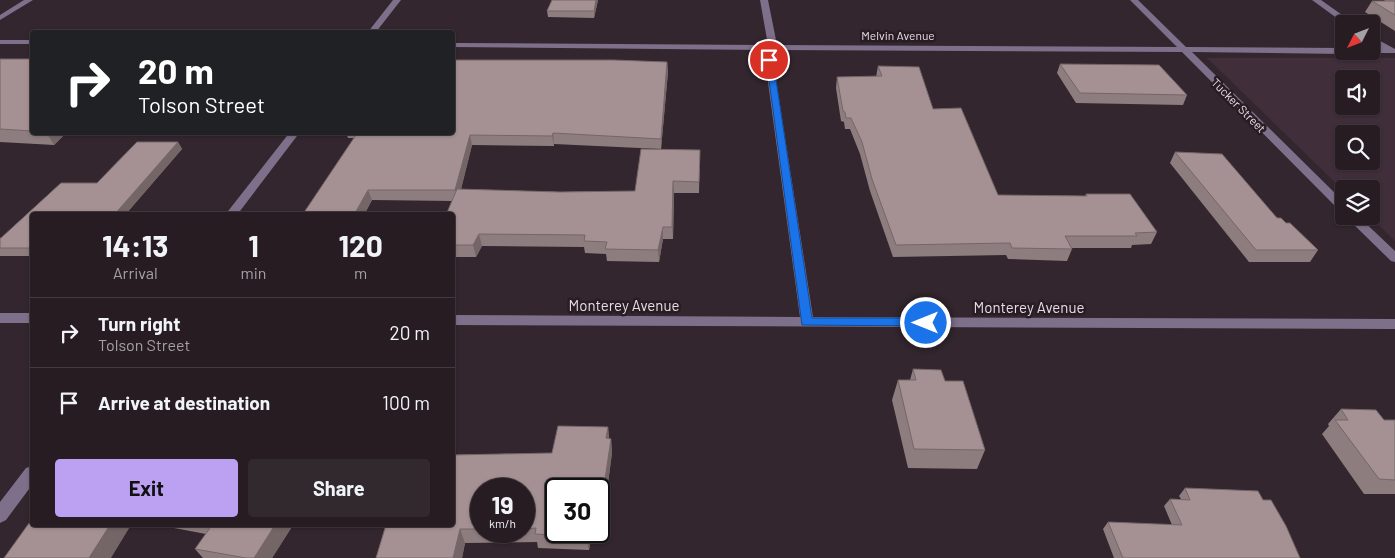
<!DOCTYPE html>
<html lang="en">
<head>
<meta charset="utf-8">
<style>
  body { margin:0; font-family:Barlow,sans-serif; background:#32292f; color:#f1f3f6; height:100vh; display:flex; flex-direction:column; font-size:19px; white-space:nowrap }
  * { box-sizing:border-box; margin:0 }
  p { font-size:16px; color:#a4a1a5 }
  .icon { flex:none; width:28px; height:28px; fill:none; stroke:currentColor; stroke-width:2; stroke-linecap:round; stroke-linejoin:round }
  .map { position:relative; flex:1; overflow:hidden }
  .side { position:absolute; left:30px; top:212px; width:425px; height:315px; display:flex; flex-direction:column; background:#261c22; border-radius:5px; box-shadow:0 1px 4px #0004,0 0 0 1px #423a40 }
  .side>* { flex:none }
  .guide { position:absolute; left:30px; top:30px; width:425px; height:105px; border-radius:5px; box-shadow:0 1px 4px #0004,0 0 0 1px #423a40; background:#202124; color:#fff; overflow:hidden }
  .needle { width:32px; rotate:228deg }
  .buttons { position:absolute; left:1335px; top:15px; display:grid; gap:10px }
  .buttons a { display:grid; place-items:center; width:45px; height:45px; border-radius:5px; background:#261c22; box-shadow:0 1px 4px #0004,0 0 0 1px #423a40; font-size:25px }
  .speed { position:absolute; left:470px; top:478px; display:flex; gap:10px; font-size:25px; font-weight:700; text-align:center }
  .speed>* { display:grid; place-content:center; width:65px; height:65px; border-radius:50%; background:#261c22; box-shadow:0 1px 4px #0004,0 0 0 1px #423a40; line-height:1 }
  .speed small { font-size:12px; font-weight:400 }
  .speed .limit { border:2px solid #111; border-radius:8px; background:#fff; color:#111 }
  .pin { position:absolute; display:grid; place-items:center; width:42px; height:42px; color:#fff; margin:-21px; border:2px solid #fff; border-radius:50%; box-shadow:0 1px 5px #0007 }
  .me { position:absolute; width:55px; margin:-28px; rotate:270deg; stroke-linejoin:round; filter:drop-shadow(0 0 4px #0008) }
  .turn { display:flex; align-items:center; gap:18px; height:105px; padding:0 25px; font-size:22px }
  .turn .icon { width:65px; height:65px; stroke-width:2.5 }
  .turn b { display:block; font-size:35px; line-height:42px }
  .eta { display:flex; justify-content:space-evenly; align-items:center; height:85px; text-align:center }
  .eta b { font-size:30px; font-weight:700; line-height:35px }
  .cta { display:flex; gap:10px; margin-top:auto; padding:10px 25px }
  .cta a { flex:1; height:58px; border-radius:5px; background:#bca0f2; color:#111; font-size:20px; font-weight:700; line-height:58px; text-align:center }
  .cta a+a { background:#32292f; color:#f1f3f6 }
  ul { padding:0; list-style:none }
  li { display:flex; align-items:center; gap:15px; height:70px; padding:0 25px; border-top:1px solid #423a40 }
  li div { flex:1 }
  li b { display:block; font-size:19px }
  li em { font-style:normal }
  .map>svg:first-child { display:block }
</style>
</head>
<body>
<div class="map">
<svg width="1395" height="558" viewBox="0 0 1395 558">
  <rect width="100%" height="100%" fill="#33262e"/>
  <!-- built -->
  <path fill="#402e3a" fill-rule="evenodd" d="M1207,58H1395V241L1370,216L1371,189H1344V191ZM1344,79H1371V106H1344ZM1344,134H1371V161H1344Z"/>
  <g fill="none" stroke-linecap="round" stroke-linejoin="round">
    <!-- minor -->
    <path fill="#7e708a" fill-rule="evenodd" d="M24,0H33L0,20V15Z
      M393,0H401L376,32H368Z
      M760,0H768L777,45L1177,47L1130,0H1138L1186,47L1344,48V51H1348L1344,54L1192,52L1344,202V212L1340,211L1182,52L776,50L773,60L813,317L1395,319V329L452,325V315L800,317L765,60L768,50L452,47V43L768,45Z
      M1312,0H1321L1355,24H1345Z
      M1371,36L1395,49V53H1368L1367,51H1371V48H1381L1371,42Z
      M0,40H32V44H0Z
      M290,132H300L237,215H225Z
      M1345,216H1358L1395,251V262L1391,261Z
      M0,313H32V323H0Z
      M32,466V485L6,520L0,523V502L26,468Z"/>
  </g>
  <!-- wall -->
  <path fill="#8e7d7e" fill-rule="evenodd" d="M552,0H598L594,18L548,17L547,11Z
    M1384,0H1395V31L1365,12L1372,1H1385Z
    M0,59H32V132H67L54,145L0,142Z
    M667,62L668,72L661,149L554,144V146L472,145L461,189L560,192L635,191L700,150L699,193H674L673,239H663L659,262L607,261L606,254L585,253L584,247L482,246L476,257H452V201L372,200L364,215H289L303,214L354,138H348L346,132H452Z
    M1060,64L1187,95L1183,105L1076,103L1057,73Z
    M878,66L933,109L998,195L1085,196L1086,194L1157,232L1151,244L1132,245L1131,248H1071L1072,249L1067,261L1008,259L1006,255L893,257L870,191L860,154L850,129H845L844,122L841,121L836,88L837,77H876Z
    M137,142H178L182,149L125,215H32V256H0V238H1L61,183H97Z
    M1175,152L1286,223L1318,250L1310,262H1249L1170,163Z
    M913,369L945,381L985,450L977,469L908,468L892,400L898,380H910Z
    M1341,409L1384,420H1395V494H1364L1322,434L1329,426L1328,424Z
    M558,426L608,427L609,438L611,439L612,453L604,513H599V489H556V531H592L589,550L538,548L537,542L465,543L462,558H376L386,525H452V455L552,453ZM481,489H524V531H481Z
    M1185,488L1263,500L1300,558H1114L1103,529L1108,522L1172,525L1164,506L1170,499H1181L1179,496Z
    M158,525H293L272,558H203L195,549L206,534Z"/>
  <!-- shaded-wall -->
  <path fill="#746667" d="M596,0H598L594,18V11Z
    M667,62L668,72L661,149V139Z
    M46,132H67L54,145Z
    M553,133L554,144V146L552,136Z
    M470,135L472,145L458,201L455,190Z
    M178,142L182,149L125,215H114Z
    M673,181L674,193L673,239L672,227Z
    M368,190L372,200L364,215H354Z
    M663,227V239L659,262L658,250Z
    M479,234L482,246L476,257L473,245Z
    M608,427L609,442L606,438Z
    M611,439L612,453L604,513L602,499Z
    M110,525H131L111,558H89Z
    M275,525H293L272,558H254Z
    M460,529L465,543L462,558H453Z
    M587,531H592L589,550L586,537Z"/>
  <!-- building -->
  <path fill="#a59193" stroke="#746667" d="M552,0H596L594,11H547Z
    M1372,1H1395V15Z
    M0,59H32V131L0,129Z
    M452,60H614L667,62L661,139L553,133L552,136L470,135L455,190H368L354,215H289L290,213L303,214L358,132H452Z
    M1060,64L1159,65L1187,95L1080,93Z
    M878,66L919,67L933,109L961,108L998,195L1087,196L1086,194H1130L1157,232L1135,233L1137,236H1065L1072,249L1012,248L1010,243L896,245L872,179L862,142L851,118H846L845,112L843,111L837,77L882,76Z
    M137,142H178L114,215H32V248H0V238H1L61,183H97Z
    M641,149L700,150L699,182L673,181L672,227H663L658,250L605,249L607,242L584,241L585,235L479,234L473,245H452V215H446L457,189L560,192L635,191Z
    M1175,152L1222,154L1277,218H1281L1286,223H1290L1318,250H1256Z
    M913,369L941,370L945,381H963L985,450L914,449L898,380H916Z
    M1341,409L1376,410L1384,420H1395V480L1379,479L1335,420H1348Z
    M558,426L608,427L606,438L611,439L602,499H599V489H556V531H587L586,537L535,534L536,528L524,529V489H481V529H460L453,558H376L386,525H452V455L552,453Z
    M1185,488L1258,491L1263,500H1271L1286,526L1300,558H1123L1108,522L1182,525L1170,499L1190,500Z
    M32,519V525H110L89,558H4Z
    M212,525H275L254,558H246L195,549Z"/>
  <!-- route -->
  <path fill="#1a73e8" stroke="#114b97" d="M766,58L773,60L812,318H926L932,323L930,326L802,325Z"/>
  <g text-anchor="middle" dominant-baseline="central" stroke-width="5" stroke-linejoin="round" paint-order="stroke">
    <!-- far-street labels -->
    <g font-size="12" fill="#e7dde3" stroke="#291c24">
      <text x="898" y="35">Melvin Avenue</text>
      <text transform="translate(1239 105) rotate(45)">Tucker Street</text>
    </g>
    <!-- street labels -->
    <g font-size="15" fill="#e7dde3" stroke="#291c24">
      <text x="624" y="305">Monterey Avenue</text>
      <text x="1029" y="307">Monterey Avenue</text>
    </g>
  </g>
</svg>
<div class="buttons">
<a><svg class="needle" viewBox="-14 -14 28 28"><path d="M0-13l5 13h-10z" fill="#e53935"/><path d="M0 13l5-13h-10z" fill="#a4a1a5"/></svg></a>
<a><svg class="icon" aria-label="sound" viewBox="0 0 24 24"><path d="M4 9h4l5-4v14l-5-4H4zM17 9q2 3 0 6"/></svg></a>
<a><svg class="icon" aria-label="search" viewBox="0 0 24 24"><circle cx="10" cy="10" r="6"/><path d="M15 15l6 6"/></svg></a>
<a><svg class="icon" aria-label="layers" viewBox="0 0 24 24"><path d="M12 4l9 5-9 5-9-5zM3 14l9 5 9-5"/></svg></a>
</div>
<div class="speed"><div>19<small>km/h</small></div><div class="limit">30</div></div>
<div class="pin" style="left:769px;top:60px;background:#d93025"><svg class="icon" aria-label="arrive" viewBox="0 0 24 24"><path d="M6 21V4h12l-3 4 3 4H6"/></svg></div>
<svg class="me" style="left:926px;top:323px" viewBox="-20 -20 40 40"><circle r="17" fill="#1a73e8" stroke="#fff" stroke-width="3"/><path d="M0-11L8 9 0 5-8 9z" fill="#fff"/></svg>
<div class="guide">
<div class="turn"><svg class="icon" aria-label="right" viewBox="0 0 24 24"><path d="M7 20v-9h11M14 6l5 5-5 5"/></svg><div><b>20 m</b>Tolson Street</div></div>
</div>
<section class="side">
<div class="eta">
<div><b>14:13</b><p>Arrival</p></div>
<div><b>1</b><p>min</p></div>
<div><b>120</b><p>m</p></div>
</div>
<ul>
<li><svg class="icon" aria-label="right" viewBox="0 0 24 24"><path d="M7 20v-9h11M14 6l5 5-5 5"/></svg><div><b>Turn right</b><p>Tolson Street</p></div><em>20 m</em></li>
<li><svg class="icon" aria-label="arrive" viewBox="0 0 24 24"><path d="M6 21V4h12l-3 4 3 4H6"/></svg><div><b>Arrive at destination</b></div><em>100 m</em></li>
</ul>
<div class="cta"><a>Exit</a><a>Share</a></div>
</section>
</div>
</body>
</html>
